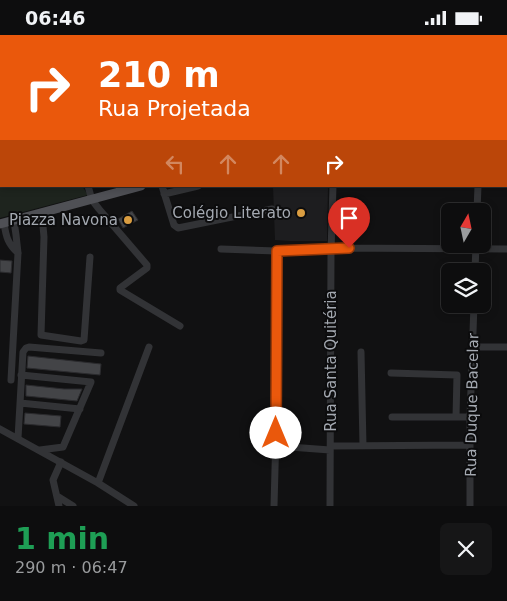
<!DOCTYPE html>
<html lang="en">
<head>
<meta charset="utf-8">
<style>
  body { margin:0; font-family:"DejaVu Sans",sans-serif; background:#161617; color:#f1f3f6; height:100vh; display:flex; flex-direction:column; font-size:19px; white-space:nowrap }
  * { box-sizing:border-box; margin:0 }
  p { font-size:16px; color:#9a9c9e }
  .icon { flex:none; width:28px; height:28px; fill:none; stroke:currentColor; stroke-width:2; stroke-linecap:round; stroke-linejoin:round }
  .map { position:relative; height:471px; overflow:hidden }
  .details { display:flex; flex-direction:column; background:#0d0d0e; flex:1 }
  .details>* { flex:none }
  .top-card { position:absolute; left:0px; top:0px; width:508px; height:152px; box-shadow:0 2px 8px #0003,0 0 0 1px #2d2d2e; background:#ea580c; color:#fff; overflow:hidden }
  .needle { width:32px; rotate:9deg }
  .buttons { position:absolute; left:441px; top:168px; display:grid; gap:10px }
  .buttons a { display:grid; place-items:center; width:50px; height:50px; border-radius:8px; background:#0d0d0e; box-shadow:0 2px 8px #0003,0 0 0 1px #2d2d2e; font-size:25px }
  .pin { position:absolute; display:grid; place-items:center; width:42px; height:42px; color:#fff; margin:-51px -21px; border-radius:50% 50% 50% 0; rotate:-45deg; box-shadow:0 0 5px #0007 }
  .pin .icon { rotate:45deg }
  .me { position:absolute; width:55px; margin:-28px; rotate:0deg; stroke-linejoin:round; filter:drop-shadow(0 0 4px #0008) }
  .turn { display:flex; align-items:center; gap:18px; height:105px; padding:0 15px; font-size:22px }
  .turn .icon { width:65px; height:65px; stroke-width:2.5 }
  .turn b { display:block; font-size:35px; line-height:42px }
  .lanes { display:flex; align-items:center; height:48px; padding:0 15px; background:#0003; justify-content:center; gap:25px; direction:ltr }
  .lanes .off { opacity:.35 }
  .round { display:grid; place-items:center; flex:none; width:52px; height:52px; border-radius:8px; background:#161617 }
  .summary { display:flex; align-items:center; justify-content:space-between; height:85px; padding:0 15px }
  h1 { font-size:30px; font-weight:800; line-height:38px; color:#1e9e55 }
  .status { display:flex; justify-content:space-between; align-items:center; height:35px; padding:0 25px; background:#0d0d0e; direction:ltr }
  .status svg { height:14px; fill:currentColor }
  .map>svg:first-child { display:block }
</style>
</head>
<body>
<div class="status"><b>06:46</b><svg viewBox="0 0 49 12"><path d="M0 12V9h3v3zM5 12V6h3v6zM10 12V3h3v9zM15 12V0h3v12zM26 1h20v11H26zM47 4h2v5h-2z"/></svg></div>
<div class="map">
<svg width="507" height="471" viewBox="0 0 507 471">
  <rect width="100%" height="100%" fill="#111112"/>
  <!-- built -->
  <path fill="#1d1d1f" d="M273,151H328L327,206H290L275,205Z"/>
  <!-- green -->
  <path fill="#1e241e" d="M0,84H1V151H82L88,160L0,183Z"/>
  <!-- building -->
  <path fill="#434447" stroke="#2b2b2e" d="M132,176L138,185L123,193L118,184Z
    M0,225L12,226L11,238L0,237Z
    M28,321L101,329L100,340L27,333Z
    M26,350L64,354H82L77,366L26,361Z
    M25,378L61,381L60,392L24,389Z"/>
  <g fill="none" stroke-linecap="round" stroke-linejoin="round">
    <!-- minor -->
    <path stroke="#323336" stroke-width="7" d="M54,0L63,1
      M307,0L308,1
      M356,0L358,1
      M506,76H507
      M506,119H507
      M88,151L92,165L99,174L147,230V233L120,253V255L180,291
      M162,151L174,190L178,193L272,174
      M164,159L198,151
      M477,176L478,151
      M38,179L43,191L44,202L41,300L81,306L84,305L90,222
      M4,188C6,202 8,209 18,218
      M221,214L277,216L332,213L507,214
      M475,236L476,209
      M473,312H507
      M361,317L363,411
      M391,338L457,340L456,382
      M21,340L91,347L63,412L40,415
      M11,345L18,218L16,200L14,186
      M20,368L80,374
      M392,382H470
      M0,394L98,448L134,471
      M18,403L23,317L26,313L29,312L101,318
      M276,411L330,415
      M331,411L470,410
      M98,448L149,312
      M57,461L73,471
      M59,471L53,445L61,427
      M274,471L276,397L277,216
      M330,471L331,217L333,151
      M470,471V382L474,269"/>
    <!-- major -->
    <path stroke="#4f5055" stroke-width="9" d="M506,53H507
      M0,189L141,151"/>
  </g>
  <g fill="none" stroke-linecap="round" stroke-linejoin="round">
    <defs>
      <path id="route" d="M276,398L277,216L349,213"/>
    </defs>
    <!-- route casing -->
    <use href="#route" stroke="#983908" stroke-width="12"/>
    <!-- route -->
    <use href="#route" stroke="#ea580c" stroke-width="9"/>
  </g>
  <!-- markers -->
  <g fill="#da9d41" stroke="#0c0c0d" stroke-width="2">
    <circle cx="301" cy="178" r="5"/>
    <circle cx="128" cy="185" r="5"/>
  </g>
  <g text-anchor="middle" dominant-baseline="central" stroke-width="4" stroke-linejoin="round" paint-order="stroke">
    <!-- poi labels -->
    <g font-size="15" fill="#a4a9b1" stroke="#0c0c0d" text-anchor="end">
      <text x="291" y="178">Colégio Literato</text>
      <text x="118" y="185">Piazza Navona</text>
    </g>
    <!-- street labels -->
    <g font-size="15" fill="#a4a9b1" stroke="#0c0c0d">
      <text transform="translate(331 326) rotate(-90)">Rua Santa Quitéria</text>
      <text transform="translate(472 370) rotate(-89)">Rua Duque Bacelar</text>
    </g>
  </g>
</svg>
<div class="buttons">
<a><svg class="needle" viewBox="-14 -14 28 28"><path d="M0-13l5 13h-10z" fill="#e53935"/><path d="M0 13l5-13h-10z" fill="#9a9c9e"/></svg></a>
<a><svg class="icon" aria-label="layers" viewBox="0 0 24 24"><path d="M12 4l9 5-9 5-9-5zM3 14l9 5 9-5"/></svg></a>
</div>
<div class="pin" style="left:349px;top:213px;background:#d93025"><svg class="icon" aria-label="arrive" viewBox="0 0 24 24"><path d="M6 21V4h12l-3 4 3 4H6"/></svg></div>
<svg class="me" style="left:276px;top:398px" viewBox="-20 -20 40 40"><circle r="19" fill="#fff"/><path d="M0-13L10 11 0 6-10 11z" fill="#ea580c"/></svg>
<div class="top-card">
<div class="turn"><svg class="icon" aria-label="right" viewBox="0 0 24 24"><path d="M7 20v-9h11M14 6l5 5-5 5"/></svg><div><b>210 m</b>Rua Projetada</div></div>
<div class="lanes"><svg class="icon off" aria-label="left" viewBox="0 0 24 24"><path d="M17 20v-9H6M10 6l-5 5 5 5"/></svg><svg class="icon off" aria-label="ahead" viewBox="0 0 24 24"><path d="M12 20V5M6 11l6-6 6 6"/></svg><svg class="icon off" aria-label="ahead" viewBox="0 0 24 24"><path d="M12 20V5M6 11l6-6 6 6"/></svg><svg class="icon" aria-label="right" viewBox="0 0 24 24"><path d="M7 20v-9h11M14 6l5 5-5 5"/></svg></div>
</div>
</div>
<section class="details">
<div class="summary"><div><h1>1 min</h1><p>290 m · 06:47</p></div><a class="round"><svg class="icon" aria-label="close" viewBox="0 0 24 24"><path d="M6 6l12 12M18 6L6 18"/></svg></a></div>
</section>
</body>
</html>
